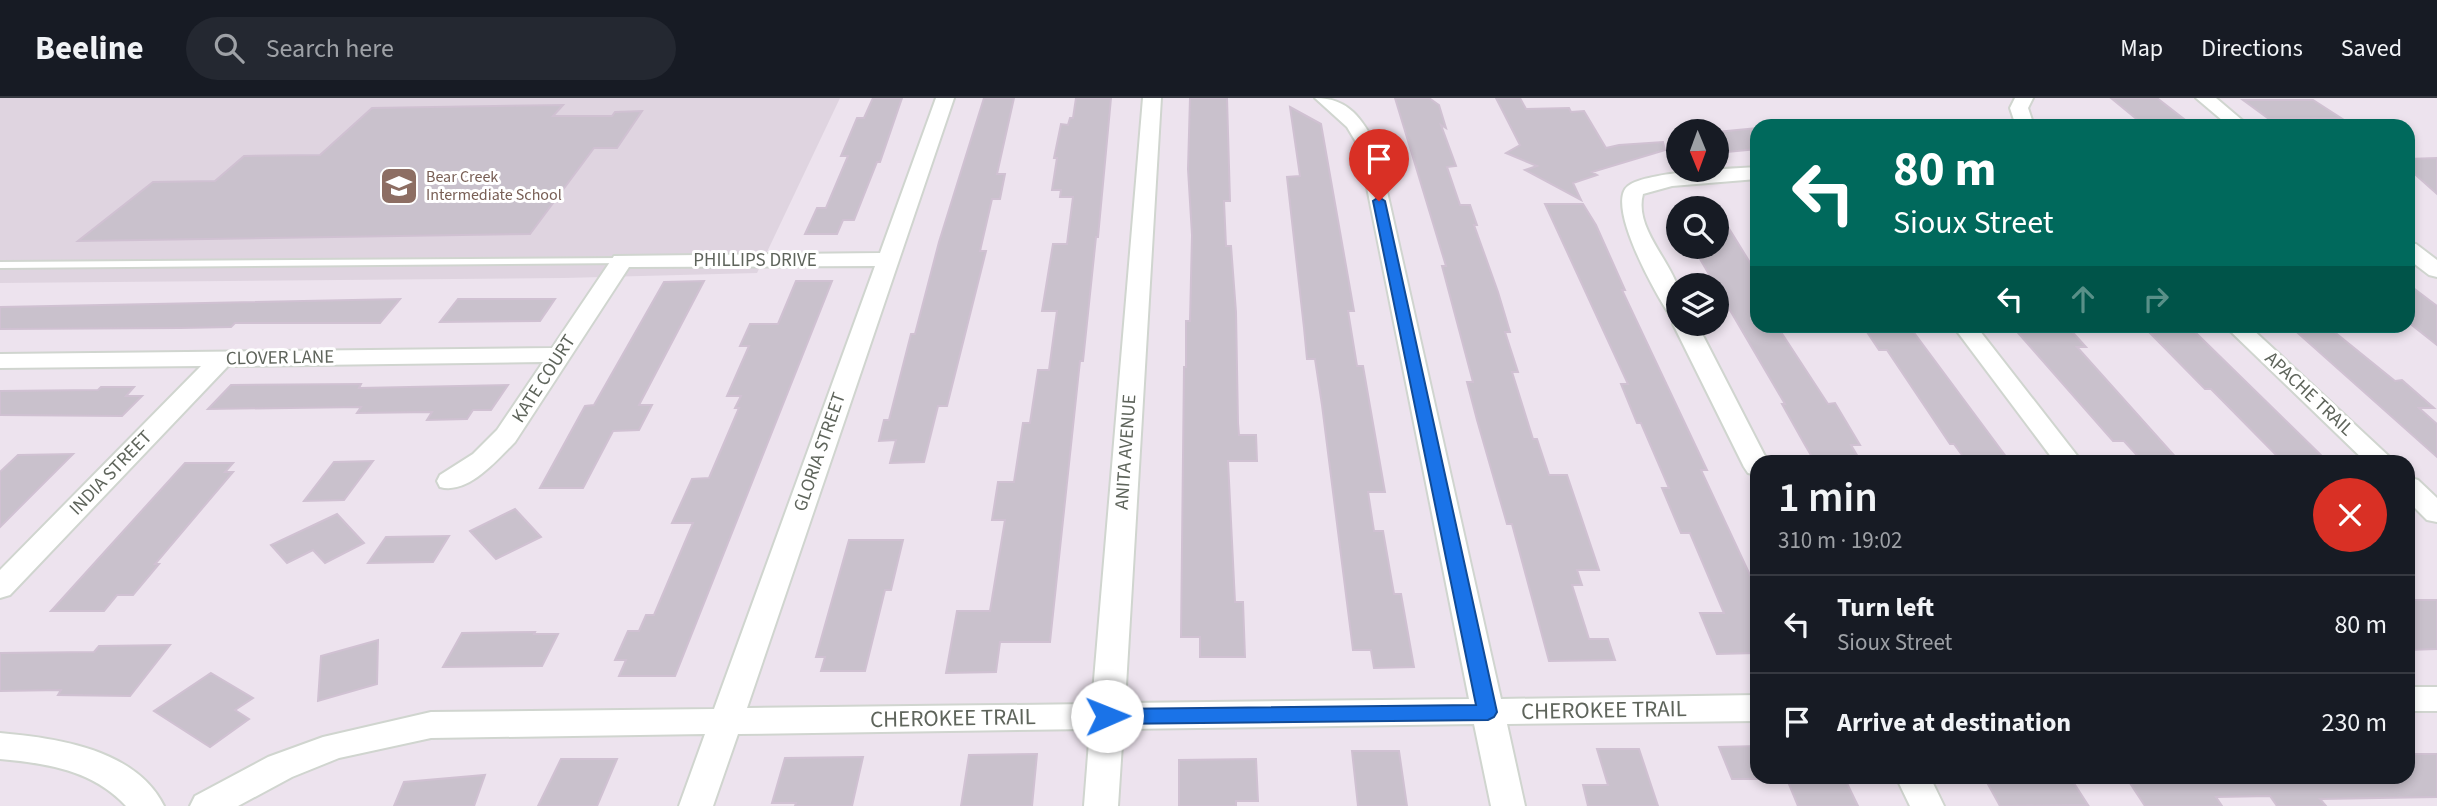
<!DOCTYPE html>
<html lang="en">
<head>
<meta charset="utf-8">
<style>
  body { margin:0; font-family:"Source Sans 3",sans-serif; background:#242831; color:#f1f3f6; height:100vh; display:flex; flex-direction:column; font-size:26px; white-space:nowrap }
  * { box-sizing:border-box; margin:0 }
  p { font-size:23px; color:#9ea1a6 }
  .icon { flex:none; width:38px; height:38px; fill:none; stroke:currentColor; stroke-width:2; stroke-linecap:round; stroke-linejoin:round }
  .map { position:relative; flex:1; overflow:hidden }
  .details { position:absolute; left:1750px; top:357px; width:665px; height:329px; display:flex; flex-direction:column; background:#171b24; border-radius:21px; box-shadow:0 4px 10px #0003 }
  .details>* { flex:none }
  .top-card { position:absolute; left:1750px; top:21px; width:665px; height:214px; border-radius:21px; box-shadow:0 4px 10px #0003; background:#00695c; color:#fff; overflow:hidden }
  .needle { width:46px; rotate:179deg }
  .tools { position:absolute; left:1666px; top:21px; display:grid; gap:14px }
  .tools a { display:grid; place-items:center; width:63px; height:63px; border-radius:50%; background:#171b24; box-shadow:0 4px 10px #0003; font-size:35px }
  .pin { position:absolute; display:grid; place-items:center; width:60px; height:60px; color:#fff; margin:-72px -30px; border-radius:50% 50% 50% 0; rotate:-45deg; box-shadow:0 0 7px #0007 }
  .pin .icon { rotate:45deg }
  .me { position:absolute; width:77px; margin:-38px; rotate:89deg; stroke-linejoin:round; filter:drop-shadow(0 0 5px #0008) }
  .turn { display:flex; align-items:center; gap:24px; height:147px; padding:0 28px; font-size:32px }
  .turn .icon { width:91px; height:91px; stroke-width:2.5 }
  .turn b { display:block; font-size:49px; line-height:60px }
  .lanes { display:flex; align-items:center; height:66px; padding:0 28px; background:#0003; justify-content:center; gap:35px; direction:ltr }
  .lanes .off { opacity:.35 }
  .round { display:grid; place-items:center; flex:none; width:74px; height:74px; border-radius:37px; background:#242831 }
  .head { display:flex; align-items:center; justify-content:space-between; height:119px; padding:0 28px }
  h1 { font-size:42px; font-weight:600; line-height:52px }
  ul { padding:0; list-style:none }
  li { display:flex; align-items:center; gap:21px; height:98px; padding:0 28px; border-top:2px solid #363941 }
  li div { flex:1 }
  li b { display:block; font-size:26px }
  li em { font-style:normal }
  header { display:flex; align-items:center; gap:42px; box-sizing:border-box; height:98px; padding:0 35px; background:#171b24; border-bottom:2px solid #363941 }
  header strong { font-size:33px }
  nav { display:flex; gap:38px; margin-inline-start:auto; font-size:24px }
  .search { width:490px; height:63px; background:#242831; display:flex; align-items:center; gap:18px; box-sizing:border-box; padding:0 24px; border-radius:38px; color:#9ea1a6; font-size:26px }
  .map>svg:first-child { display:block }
</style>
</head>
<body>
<header>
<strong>Beeline</strong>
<div class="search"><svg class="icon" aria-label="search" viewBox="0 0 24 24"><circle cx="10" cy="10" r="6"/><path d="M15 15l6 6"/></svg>Search here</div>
<nav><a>Map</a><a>Directions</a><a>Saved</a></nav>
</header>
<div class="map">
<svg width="2437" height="708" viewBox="0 0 2437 708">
  <rect width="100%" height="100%" fill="#ede3ee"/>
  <!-- education -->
  <path fill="#dfd4e0" d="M0,0H840L757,175L564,180L0,185Z"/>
  <!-- building -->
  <path fill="#c9c1cc" stroke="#d0c1d2" stroke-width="2" d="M873,0H902L880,64H877L854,122H843L837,136H805L817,110H826L848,58H841L857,20H864Z
    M984,0H1014L997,76H1005L1000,101H992L980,153H986L947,308H938L924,364L890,365L896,342L879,343L884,322H889L911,236H915L939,144Z
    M1076,0H1111L1098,139H1096L1083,263H1080L1050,544H1000L996,574L946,575L957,513H990L1005,422H992L998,384H1014L1023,325H1030L1038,272H1049L1057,213H1042L1053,146H1067L1073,99H1060L1061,92H1052L1057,60H1054L1061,26L1068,27L1070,20H1073Z
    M1190,0H1227L1230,103H1224L1226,148H1231L1236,214L1238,325L1239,337H1256L1257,363H1228L1235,504H1243L1245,559H1200V539H1181L1184,269H1186V223H1190L1192,137L1188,71Z
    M1395,0H1429L1439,7L1446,30L1441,27L1456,68L1447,69L1460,107H1470L1477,127H1474L1498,194L1510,234H1505L1518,274H1512L1533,341H1537L1549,377H1567L1599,472H1577L1582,487H1572L1589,541H1608L1615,562L1549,563L1512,426H1507L1477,322L1467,284H1473L1442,168H1446Z
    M1496,0H1520L1526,11L1569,10L1571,14L1584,13L1606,50L1619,47L1663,44L1665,52L1592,74L1597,77L1573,85L1581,102L1525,72L1537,68L1506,55L1520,47Z
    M2111,0H2157L2193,28H2145Z
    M2243,2H2313L2341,20L2269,21Z
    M563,7L553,18H612L615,14L642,13L617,50H594L530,136L78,143L153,84L215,83L244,58L320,57L372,10Z
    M1290,9L1321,26L1354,213H1348L1357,268H1363L1385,394H1368L1374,433H1383L1394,496H1401L1414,569L1374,570L1371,552H1353L1322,307L1315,261H1307L1304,230L1287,79L1300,78Z
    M1757,30V51L1717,55V34Z
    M2437,60V96L2408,70V61Z
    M1545,106H1583L1596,127L1625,192H1622L1707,372H1701L1757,492V555L1717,556L1700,515H1724L1690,435H1681L1662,390H1669L1641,325H1637L1621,286H1628Z
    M1717,111L1757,176V228H1777L1828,306L1835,305L1860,347H1851L1861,364H1815L1805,347L1782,306H1785L1693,149H1717Z
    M704,183L639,307H652L639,332L613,333L583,390H540L585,308L594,307L664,184Z
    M796,183H832L675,578H619L626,562H615L628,533H639L646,517H654L693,425H672L692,381L709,380L739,310H735L741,298H727L749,248H740L750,226H778Z
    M2408,186L2437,208V247L2408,224Z
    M400,201L380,225H235L231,229L180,230L0,231V209Z
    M458,201H555L540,223L440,224Z
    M1863,228H1909L2010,364H1967L1954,346H1950L1887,252H1879Z
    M2012,228H2067L2086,249H2077L2180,364H2143L2124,343H2113Z
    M2149,228H2177L2181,232L2192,231L2328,364H2283L2211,291H2205L2146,231H2152Z
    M2290,228H2327L2395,283L2402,282L2434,310H2419L2437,326V359Z
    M361,286L359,290L508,287L491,312H473L467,321L427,322L432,314L357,315L361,309L208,311L231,287Z
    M101,289H134L126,298H142L122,318L0,317V293L98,292Z
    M73,356L0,429V374L18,357Z
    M373,363L344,402L304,403L334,364Z
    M185,365H233L225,374H233L155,466H159L133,497H117L104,513H51Z
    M515,411L541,439L496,461L470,433Z
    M337,416L364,445L325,465L313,452L287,465L271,447Z
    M449,438L433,464L368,465L386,439Z
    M849,442H903L891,492H885L865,573H821L825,559H816Z
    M2408,502H2437V551L2408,552Z
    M535,534L534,536H558L542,568L443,569L462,535Z
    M378,542L377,586L318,603L321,558Z
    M170,547L130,598L58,597L61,592L0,593V555L94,554L99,548Z
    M211,575L253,600L235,612L249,621L210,649L154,613Z
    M1757,648V681H1732L1719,649Z
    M1597,651H1639L1658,708H1588L1583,687H1608Z
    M1352,653H1399L1407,708H1358Z
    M1037,656L1032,708H961L969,657Z
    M2408,656H2437V699L2320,701L2326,708H2277L2270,698L2216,699L2222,708H2145L2126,679H2408Z
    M863,659L852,708H795L796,705H772L785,660Z
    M561,661H617L597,708H538Z
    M1256,661L1258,703H1236V708H1179V662Z
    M485,677L474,708H394L404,684Z
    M1786,679H1844L1858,708H1798Z
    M1984,679H2070L2088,707L2000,708Z"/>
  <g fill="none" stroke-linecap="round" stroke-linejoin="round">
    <defs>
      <path id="lane" d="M622,160L626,161V165L0,170V164Z"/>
      <path id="street" d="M936,0H954L747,610L1092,606L1143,0H1161L1125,605L1469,601L1359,49L1347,29L1315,0C1349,0 1362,21 1377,49L1501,601L1757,597V623L1507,626L1525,708H1491L1474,626L1123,631L1118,708H1084L1090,631L738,636L713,708H679L705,636L431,640L339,660L292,679L238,708H190L195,698L268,659L323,639L431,614L714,611L875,168L629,169L515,344C497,362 468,397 440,389L437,383L440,377L473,356L497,332L543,264L228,268L10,497L0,500V472L201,268L0,270V256L552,250L614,158L880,155Z
        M2015,0H2033L2028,10L2034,28H2016L2010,10Z
        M2196,0H2216L2249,28H2229Z
        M1757,69V81L1672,88L1643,96C1634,129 1669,161 1678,190C1680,198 1678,210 1678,219L1670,217C1656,197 1605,106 1628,88C1648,73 1730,71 1757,69Z
        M2408,145L2416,146L2437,162V179L2429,177L2408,161Z
        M1677,221L1678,226H1697L1768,364H1757V377L1748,375L1744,369L1673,226Z
        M1953,228H1976L2082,364H2055Z
        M2225,228H2249L2395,364H2366Z
        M2408,379L2418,382L2437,400V424L2427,422L2408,403Z
        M2408,589H2437V613H2408Z
        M0,635C56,640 136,651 164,708H126C93,672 46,665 0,661Z
        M1896,679H1930L1944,708H1910Z"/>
    </defs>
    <!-- lane casing -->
    <use href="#lane" stroke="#d0d5cf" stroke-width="4"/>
    <!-- street casing -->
    <use href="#street" stroke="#d0d5cf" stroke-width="4"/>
    <!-- lane -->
    <use href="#lane" fill="#fff" fill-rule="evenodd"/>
    <!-- street -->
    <use href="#street" fill="#fff" fill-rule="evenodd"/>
  </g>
  <!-- route -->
  <path fill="#1a73e8" stroke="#114b97" stroke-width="2" d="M1379,99L1385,103L1497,614L1494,619L1488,622L1107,626L1100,624L1097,618L1100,613L1107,611L1476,607L1373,103Z"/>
  <!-- icons -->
  <defs>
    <symbol id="school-square" viewBox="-11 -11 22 22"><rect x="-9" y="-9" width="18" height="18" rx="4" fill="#8d6e63" stroke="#fff"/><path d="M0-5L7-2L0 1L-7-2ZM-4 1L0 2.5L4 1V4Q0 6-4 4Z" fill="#fff"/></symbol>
  </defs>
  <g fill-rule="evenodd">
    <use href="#school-square" x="377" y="66" width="44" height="44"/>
  </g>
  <g text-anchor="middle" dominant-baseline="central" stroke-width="6" stroke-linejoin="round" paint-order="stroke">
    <!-- far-education labels -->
    <g font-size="16" fill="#785e54" stroke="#fff" text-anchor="start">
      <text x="426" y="79">Bear Creek<tspan x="426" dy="18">Intermediate School</tspan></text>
    </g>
    <!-- street labels -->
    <g font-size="19" fill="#5e645b" stroke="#fff">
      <text x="755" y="162">PHILLIPS DRIVE</text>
      <text transform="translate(280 260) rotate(-1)">CLOVER LANE</text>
      <text transform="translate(544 281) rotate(-57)">KATE COURT</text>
      <text transform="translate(2309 296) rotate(43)">APACHE TRAIL</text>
      <text transform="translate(820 354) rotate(-71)">GLORIA STREET</text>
      <text transform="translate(1126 354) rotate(-86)">ANITA AVENUE</text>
      <text transform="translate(111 375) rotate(-46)">INDIA STREET</text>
    </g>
    <!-- near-street labels -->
    <g font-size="23" fill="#5e645b" stroke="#fff">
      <text transform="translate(1604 612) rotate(-1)">CHEROKEE TRAIL</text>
      <text transform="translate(953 620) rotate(-1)">CHEROKEE TRAIL</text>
    </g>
  </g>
</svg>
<div class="tools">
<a><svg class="needle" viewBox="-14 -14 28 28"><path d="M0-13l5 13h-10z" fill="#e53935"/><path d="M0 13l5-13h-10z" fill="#9ea1a6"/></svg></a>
<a><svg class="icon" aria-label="search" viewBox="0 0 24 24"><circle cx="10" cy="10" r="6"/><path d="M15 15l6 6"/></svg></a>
<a><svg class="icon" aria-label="layers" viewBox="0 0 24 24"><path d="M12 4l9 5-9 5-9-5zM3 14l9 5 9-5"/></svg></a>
</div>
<div class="pin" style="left:1379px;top:103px;background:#d93025"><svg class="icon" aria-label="arrive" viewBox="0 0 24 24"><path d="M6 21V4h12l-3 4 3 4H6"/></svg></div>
<svg class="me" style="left:1107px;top:618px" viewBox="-20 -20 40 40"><circle r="19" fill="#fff"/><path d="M0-13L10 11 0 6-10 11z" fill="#1a73e8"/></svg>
<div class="top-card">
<div class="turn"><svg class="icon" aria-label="left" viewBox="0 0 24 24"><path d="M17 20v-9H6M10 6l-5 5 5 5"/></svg><div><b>80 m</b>Sioux Street</div></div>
<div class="lanes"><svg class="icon" aria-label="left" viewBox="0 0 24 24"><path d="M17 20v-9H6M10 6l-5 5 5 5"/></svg><svg class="icon off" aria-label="ahead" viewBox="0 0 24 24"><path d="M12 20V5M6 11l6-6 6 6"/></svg><svg class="icon off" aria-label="right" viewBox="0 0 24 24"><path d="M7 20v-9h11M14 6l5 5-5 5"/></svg></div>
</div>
<section class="details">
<div class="head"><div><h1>1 min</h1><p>310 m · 19:02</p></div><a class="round" style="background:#d93025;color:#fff"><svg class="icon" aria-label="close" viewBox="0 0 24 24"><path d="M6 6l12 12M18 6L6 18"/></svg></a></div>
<ul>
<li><svg class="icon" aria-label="left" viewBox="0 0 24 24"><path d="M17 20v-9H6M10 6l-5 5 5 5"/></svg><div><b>Turn left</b><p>Sioux Street</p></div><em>80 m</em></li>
<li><svg class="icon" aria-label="arrive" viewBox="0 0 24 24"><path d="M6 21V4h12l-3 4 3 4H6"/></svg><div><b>Arrive at destination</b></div><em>230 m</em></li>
</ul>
</section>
</div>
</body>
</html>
